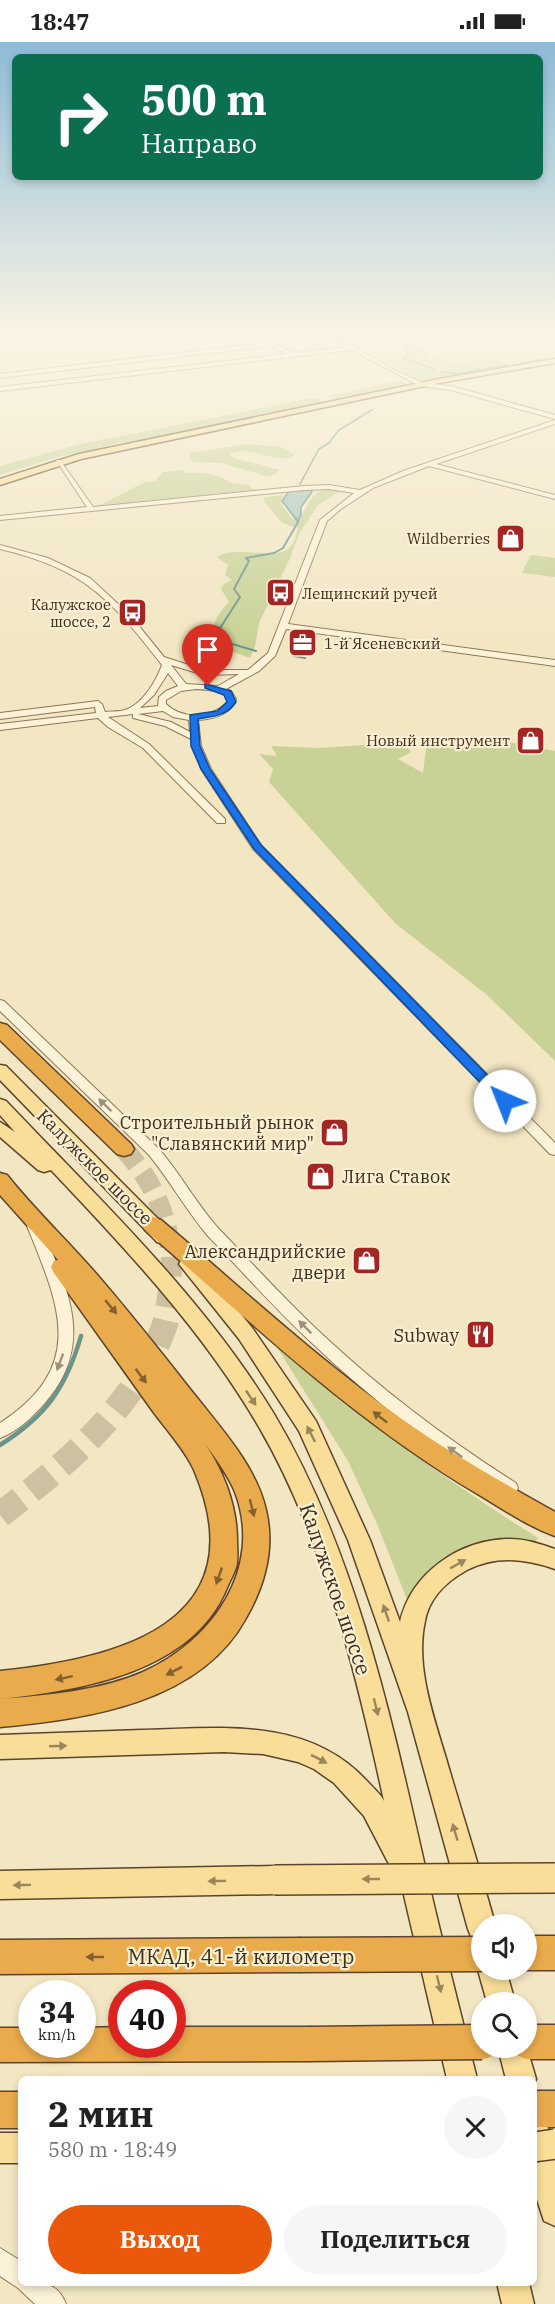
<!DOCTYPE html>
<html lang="ru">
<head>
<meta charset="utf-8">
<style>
  body { margin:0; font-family:"IBM Plex Serif",serif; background:#f6f6f6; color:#222; height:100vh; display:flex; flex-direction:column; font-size:22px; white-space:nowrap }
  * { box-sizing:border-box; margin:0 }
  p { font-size:20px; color:#767676 }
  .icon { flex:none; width:33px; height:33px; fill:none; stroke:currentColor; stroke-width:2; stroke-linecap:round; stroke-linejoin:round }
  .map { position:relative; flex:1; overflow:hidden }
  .details { position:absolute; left:18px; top:2034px; width:519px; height:210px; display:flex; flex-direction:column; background:#fff; border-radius:9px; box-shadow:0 3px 9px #0003 }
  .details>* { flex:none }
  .guide { position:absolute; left:12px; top:12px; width:531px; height:126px; border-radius:9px; box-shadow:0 3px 9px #0003; background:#0b6e4f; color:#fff; overflow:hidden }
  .tools { position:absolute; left:471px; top:1872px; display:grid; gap:12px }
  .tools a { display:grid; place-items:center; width:66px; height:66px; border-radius:50%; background:#fff; box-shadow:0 3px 9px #0003; font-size:30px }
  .speed { position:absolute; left:18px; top:1938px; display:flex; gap:12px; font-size:30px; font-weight:700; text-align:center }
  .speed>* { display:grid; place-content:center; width:78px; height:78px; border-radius:50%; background:#fff; box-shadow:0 3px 9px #0003; line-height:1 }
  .speed small { font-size:15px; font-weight:400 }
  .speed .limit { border:9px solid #d22; background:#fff; color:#111 }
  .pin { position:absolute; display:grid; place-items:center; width:51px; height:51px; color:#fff; margin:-62px -26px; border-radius:50% 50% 50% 0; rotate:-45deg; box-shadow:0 0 6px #0007 }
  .pin .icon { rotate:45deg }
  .me { position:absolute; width:66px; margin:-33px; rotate:316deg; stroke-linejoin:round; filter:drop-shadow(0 0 4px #0008) }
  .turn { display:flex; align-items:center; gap:21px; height:126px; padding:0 30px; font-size:27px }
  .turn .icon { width:78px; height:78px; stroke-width:2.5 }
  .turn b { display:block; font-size:42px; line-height:51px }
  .round { display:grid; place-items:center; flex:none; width:63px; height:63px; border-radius:32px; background:#f6f6f6 }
  .summary { display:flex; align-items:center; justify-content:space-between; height:102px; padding:0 30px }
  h1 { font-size:36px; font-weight:700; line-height:45px }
  .action { display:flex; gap:12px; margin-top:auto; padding:12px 30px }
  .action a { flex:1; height:69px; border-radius:36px; background:#ea580c; color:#fff; font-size:24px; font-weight:700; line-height:69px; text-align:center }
  .action a+a { background:#f6f6f6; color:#222 }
  .status { display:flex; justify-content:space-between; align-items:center; height:42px; padding:0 30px; background:#fff; direction:ltr }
  .status svg { height:16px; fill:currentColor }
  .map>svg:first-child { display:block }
</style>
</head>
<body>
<div class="status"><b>18:47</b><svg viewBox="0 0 49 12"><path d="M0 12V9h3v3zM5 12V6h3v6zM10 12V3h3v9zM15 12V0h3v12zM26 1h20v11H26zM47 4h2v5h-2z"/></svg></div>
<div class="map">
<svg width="555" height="2262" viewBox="0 0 555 2262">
  <rect width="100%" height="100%" fill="#f2e6c3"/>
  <!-- green -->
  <path fill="#c8d296" d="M383,287H388L416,303L414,304L429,312L425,314L430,317L441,316L452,322L492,317L507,321L494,324H507L431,339L416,338L385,319L402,317L432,326L405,315L410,311L403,299Z
    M402,338L407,342L362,352L401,345L341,357L326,354Z
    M312,356L325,359L158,395L118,401L1,434L86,409L58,415L0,433V424L76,403Z
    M247,402L281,405L295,413C275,424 252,402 230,412L231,415L280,428L270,435L221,421L194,420L189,416L190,411Z
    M183,428L185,431C198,430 221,431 230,441L249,443L253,448L100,463L145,440L155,439L163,430Z
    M327,446L342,448L318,463L299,492L290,516L259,581L255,604L250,616L214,603C211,583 215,575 229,560L221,547L224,542L232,538L225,533L228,523L217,515C235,502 281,520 291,504C295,500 296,492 298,486L282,481L263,458L265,455L283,453L281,461L292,477L300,478C307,464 310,452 327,446Z
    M534,513L555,516V535L522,531L530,514Z
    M482,695L555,709V1019L487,953L395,881L269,740L273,727L259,712L277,714L271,704L318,706L396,701L407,704L411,710L398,717L423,731L427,699Z
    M270,1294C295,1317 320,1340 346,1361C407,1410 472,1454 538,1496L535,1500L506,1499L408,1560L377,1482L348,1419Z"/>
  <!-- water -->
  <path fill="#a5c5bd" stroke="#6b948c" stroke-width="1.5" d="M310,448L312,450L301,465V473L298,480L282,459L289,449Z"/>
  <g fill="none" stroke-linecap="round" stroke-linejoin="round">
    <!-- stream-far2 -->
    <path stroke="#6b948c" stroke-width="1.5" d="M402,302L409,311L403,316L434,327
      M521,321L555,316
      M442,330L456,332L507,323
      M300,442L319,407L329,401L339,388L372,368"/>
    <!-- stream-far1 -->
    <path stroke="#6b948c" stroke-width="2" d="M256,609L219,598L215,594L240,555L234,547L249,519L246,516L274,511L283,506L298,480L296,476
      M294,614L305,616"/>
    <!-- stream -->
    <path stroke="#6b948c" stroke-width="4.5" d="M0,1403C46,1374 66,1346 81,1294"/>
    <!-- highway-tunnel-far1 -->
    <path stroke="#cec1a2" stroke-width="20" stroke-dasharray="20 10" stroke-linecap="butt" d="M124,1107C153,1139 169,1174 171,1218C171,1227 173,1237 171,1246"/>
    <!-- highway-tunnel -->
    <path stroke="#cec1a2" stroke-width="26" stroke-dasharray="26 13" stroke-linecap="butt" d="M0,1473C66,1422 134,1367 164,1285C168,1273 169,1258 172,1245"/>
    <defs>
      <path id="minor" d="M323,287H328L337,295L394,328L423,341L451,344L555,373V377L451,348L420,344L351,308L0,349V345L287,312L271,304L0,336V332L272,300L294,311L347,305Z
        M555,378V382L436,422L555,453V457L429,424L373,446L341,467L327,479L288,582L555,618V624L286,587L275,614L259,629L226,647L231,649L236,657C231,673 213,677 198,678L201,704L211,727L261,803L555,1101V1113L550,1112L253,807L201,727L191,697L165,684L133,676V672L108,675L149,702L225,777V781H217L143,706L108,685L98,676L0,688V682L96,671L95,665L0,677V671L98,659L102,662L105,670C111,669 119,670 125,668C143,662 156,639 162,623C110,556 84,527 0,507V503L48,516L90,536L130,573L164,615L204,628H248L268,611L320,478L354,451L329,447L304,448L0,478V474L87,465L56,418H60L93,465L304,444L329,443L360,448L403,429ZM171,623L204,633L239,632L218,644L186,642ZM168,631L178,644L166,649L159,655L158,664L140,666L154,653ZM196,647C207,648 221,647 228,657L226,662C209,676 183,678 166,662V658L181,649ZM163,669L173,675L189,678L190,690L171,680L138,672Z
        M0,958L4,959L159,1107C181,1133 196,1161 218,1186C253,1222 287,1260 324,1294C383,1349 448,1398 516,1441L518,1446L516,1451L510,1453L504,1451C436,1407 372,1358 313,1302C276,1268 243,1230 208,1194C186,1168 171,1140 149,1113L0,969Z
        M34,1179L41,1184C67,1246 97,1302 44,1362C32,1375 17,1390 0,1396V1381C88,1324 59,1263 27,1184Z
        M0,2206L21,2219V2241C42,2241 57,2239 66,2262H35L18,2246L0,2234Z"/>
      <path id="major" d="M555,317V321L439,341L81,417L0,443V437L79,412L439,337Z
        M0,1023L6,1024L171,1190L173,1195L171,1200L164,1202L157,1200L0,1038Z
        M0,1057L6,1059C100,1158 203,1255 274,1372C358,1513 393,1684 429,1842C444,1907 461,1972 477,2037H447L403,1849L364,1774L334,1741L314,1727L298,1720L263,1712L224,1710L0,1717V1693C47,1691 95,1690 142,1688C221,1686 307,1675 366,1738C372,1745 380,1751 384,1759C357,1634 324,1497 259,1385C204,1290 126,1207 51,1128L44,1130L38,1128L0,1095V1080L15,1090L0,1073Z
        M189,1215L196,1217L253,1287L316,1379L370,1498L400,1580C411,1531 460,1497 510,1497C526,1497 540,1502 555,1507V1527C525,1517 497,1513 467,1528C447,1539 429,1556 425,1579C414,1628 437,1683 450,1730C465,1781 481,1831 495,1882H482V1901L472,1897L468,1887L408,1670L348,1498L299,1389L239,1297L179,1222L182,1217Z
        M275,1824L285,1828L289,1838L285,1848L275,1852L0,1857V1829Z
        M482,1919V1928H506L515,1960H487L478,1928Z
        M526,2003L536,2037L534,2042V2037H506L498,2006H526Z
        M534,2073L545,2077L555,2109V2184L544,2179L534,2148Z
        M0,2091H21V2121H0Z
        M497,2241H529L534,2262H502Z"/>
      <path id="highway" d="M0,981L7,983L131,1102L134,1107L131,1112L124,1114L117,1112L0,998Z
        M0,1131L7,1133C33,1166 64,1195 92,1227C129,1269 163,1313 198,1357C224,1390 256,1425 266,1468C275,1506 265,1543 246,1576C200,1661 87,1677 0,1685V1657C48,1653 99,1649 143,1630C212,1599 264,1527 235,1450C227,1431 213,1413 201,1396C222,1425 237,1462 237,1498C237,1505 238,1513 237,1521C236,1529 230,1538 227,1546C192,1631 81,1648 0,1657V1629C119,1617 259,1581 194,1428C186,1409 165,1386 152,1368C120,1323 87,1277 54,1231L51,1225L54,1219L58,1218L0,1153Z
        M153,1175L161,1178C239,1244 315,1315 399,1375C449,1411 502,1440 555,1470V1494C527,1484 501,1466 476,1451C353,1378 252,1281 145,1188L142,1183L145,1178Z
        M526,1894H555V1928H526Z
        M300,1896L312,1901L317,1913L312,1925L300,1930L0,1932V1898Z
        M526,1983H555V2017H526L514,2012L511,2006H526Z
        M122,1985V2002H172V1985H310L322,1990L327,2002L322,2014L310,2019L0,2020V1986H32V2002H82V1986Z
        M534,2049H555V2085H534Z
        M0,2050H21V2086H0Z"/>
    </defs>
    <!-- minor casing -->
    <use href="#minor" stroke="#8e7758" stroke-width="2"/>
    <!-- major casing -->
    <use href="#major" stroke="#5c442c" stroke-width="3"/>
    <!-- highway casing -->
    <use href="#highway" stroke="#5c442c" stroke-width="3"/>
    <!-- minor -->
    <use href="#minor" fill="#fcf2d7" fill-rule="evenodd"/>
    <!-- major -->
    <use href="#major" fill="#f8de98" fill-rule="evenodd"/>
    <!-- highway -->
    <use href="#highway" fill="#e9ab4c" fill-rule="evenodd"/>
    <defs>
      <path id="major-bridge" d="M275,1838L555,1836
        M534,2105L555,2102"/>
      <path id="highway-bridge" d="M300,1913L482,1912
        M310,2002L482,2000"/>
    </defs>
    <!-- major-bridge casing -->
    <use href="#major-bridge" stroke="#5c442c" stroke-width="32" stroke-linecap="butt"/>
    <!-- highway-bridge casing -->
    <use href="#highway-bridge" stroke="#5c442c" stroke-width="37" stroke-linecap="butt"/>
    <!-- major-bridge -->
    <use href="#major-bridge" stroke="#f8de98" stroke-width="29"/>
    <!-- highway-bridge -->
    <use href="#highway-bridge" stroke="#e9ab4c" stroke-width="34"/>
  </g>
  <!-- one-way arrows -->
  <defs><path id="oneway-solid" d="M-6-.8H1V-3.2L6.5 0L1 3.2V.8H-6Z" transform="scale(1.5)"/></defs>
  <g fill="#9c907a">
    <use href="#oneway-solid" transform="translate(105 1063) rotate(-136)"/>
    <use href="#oneway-solid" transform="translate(305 1285) rotate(-135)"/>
    <use href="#oneway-solid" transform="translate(60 1320) rotate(110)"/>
    <use href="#oneway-solid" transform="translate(455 1410) rotate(-144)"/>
  </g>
  <g fill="#826030">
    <use href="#oneway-solid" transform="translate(111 1265) rotate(50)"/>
    <use href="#oneway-solid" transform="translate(141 1334) rotate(53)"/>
    <use href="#oneway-solid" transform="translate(380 1375) rotate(-142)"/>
    <use href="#oneway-solid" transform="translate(252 1466) rotate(76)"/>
    <use href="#oneway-solid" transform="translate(219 1534) rotate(109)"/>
    <use href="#oneway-solid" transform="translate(174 1629) rotate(153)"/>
    <use href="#oneway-solid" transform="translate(64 1636) rotate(168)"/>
    <use href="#oneway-solid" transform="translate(95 1915) rotate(180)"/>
  </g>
  <g fill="#9a865a">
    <use href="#oneway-solid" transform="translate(251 1356) rotate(56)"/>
    <use href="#oneway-solid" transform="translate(311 1392) rotate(-117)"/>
    <use href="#oneway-solid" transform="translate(458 1522) rotate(-29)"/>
    <use href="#oneway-solid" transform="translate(386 1571) rotate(-109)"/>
    <use href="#oneway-solid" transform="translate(376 1665) rotate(76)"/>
    <use href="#oneway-solid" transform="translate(58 1704) rotate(-2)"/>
    <use href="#oneway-solid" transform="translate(319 1717) rotate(27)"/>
    <use href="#oneway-solid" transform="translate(455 1790) rotate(-106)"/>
    <use href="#oneway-solid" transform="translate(371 1837) rotate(180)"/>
    <use href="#oneway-solid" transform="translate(217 1839) rotate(179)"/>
    <use href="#oneway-solid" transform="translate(22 1843) rotate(179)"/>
    <use href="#oneway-solid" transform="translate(439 1942) rotate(76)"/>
  </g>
  <!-- sky -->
  <linearGradient id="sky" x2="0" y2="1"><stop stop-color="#8dbbd7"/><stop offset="0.48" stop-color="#f9f4e4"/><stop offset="1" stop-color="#f9f4e4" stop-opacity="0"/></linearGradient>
  <rect width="555" height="604" fill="url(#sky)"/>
  <!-- route -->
  <path fill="#1a73e8" stroke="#114b97" stroke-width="1.5" d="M205,642L231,649L236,660C227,674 214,674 198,677L200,704L210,727L261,803L510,1056L512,1059L510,1062H501L254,807L201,727L191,704L190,673L217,669L227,660L224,653L205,646Z"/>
  <!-- icons -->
  <defs>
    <symbol id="shop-square" viewBox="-11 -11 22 22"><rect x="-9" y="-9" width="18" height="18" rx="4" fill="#a32622" stroke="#f9f0d3"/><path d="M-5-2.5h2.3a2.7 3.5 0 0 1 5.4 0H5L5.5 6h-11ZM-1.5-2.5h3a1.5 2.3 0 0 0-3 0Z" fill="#fff"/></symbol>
    <symbol id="bus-square" viewBox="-11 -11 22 22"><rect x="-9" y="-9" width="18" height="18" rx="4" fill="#a32622" stroke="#f9f0d3"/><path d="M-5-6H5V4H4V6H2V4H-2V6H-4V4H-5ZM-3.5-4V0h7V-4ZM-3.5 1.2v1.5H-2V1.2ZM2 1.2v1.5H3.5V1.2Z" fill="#fff"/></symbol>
    <symbol id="office-square" viewBox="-11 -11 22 22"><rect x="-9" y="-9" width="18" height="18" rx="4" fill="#a32622" stroke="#f9f0d3"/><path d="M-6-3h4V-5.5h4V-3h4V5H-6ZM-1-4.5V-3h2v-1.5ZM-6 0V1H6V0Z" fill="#fff"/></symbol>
    <symbol id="restaurant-square" viewBox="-11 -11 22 22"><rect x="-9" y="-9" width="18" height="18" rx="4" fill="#a32622" stroke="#f9f0d3"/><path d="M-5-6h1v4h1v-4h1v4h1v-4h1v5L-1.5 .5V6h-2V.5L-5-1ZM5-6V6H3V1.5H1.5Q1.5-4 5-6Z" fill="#fff"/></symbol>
  </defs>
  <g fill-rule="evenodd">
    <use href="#shop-square" x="494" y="480" width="33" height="33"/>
    <use href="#bus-square" x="264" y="534" width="33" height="33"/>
    <use href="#bus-square" x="116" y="554" width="33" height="33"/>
    <use href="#office-square" x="286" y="584" width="33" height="33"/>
    <use href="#shop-square" x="514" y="682" width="33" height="33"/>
    <use href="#shop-square" x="318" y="1074" width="33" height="33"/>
    <use href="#shop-square" x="304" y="1118" width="33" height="33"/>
    <use href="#shop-square" x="350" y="1202" width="33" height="33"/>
    <use href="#restaurant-square" x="464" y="1276" width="33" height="33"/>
  </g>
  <g text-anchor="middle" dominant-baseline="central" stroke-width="4.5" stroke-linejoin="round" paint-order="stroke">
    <!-- far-poi labels -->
    <g font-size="15" fill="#3d2e1d" stroke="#f9f0d3" text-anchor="end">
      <text x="490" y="496">Wildberries</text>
      <text x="302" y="551" text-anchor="start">Лещинский ручей</text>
      <text x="111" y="562">Калужское<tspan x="111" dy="17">шоссе, 2</tspan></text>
      <text x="324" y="601" text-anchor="start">1-й Ясеневский</text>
      <text x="510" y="698">Новый инструмент</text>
    </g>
    <!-- poi labels -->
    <g font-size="18" fill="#3d2e1d" stroke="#f9f0d3" text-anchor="end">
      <text x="314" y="1080">Строительный рынок<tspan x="314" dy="21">"Славянский мир"</tspan></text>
      <text x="342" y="1134" text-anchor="start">Лига Ставок</text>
      <text x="346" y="1209">Александрийские<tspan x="346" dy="21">двери</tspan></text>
      <text x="459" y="1293">Subway</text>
    </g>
    <!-- street labels -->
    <g font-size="18" fill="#3d2e1d" stroke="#f9f0d3">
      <text transform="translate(95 1125) rotate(45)">Калужское шоссе</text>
    </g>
    <!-- near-street labels -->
    <g font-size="21" fill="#3d2e1d" stroke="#f9f0d3">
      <text transform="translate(336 1547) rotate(71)">Калужское шоссе</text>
      <text x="241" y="1914">МКАД, 41-й километр</text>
    </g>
  </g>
</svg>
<div class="tools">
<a><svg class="icon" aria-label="sound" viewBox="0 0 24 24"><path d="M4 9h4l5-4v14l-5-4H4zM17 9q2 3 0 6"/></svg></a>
<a><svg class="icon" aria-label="search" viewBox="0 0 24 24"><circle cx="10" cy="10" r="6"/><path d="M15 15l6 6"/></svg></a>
</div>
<div class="speed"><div>34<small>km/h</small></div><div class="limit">40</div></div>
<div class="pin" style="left:208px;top:644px;background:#d93025"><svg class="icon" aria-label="arrive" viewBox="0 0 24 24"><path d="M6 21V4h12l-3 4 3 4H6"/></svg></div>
<svg class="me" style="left:505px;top:1059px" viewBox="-20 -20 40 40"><circle r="19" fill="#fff"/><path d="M0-13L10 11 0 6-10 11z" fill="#1a73e8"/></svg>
<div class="guide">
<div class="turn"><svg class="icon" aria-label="right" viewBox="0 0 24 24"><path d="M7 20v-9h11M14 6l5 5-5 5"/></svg><div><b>500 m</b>Направо</div></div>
</div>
<section class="details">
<div class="summary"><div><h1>2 мин</h1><p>580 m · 18:49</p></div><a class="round"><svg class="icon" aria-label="close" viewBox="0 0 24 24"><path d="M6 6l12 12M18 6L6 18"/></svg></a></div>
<div class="action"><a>Выход</a><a>Поделиться</a></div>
</section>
</div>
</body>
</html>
